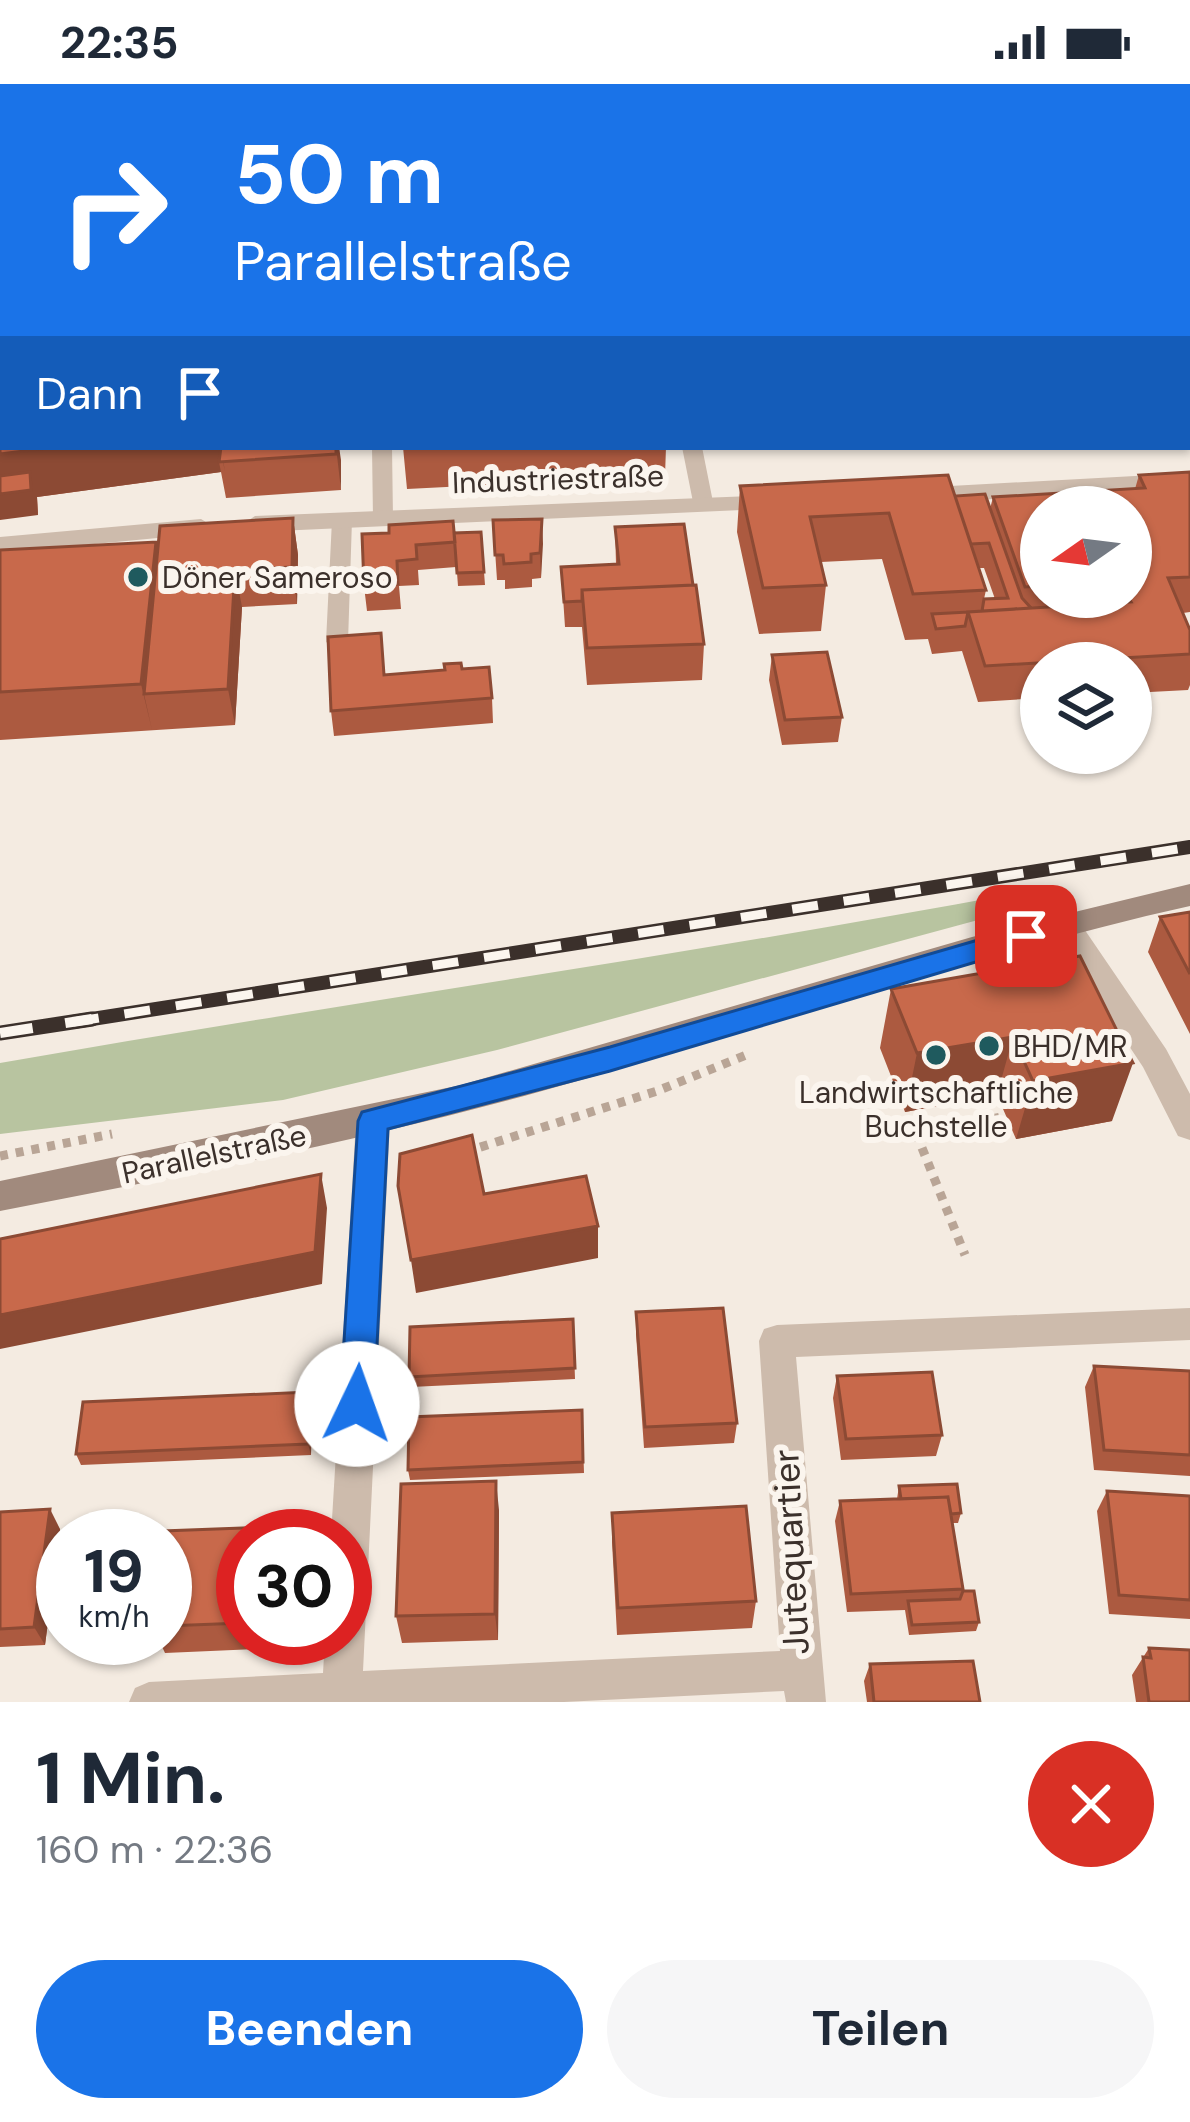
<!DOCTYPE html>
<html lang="de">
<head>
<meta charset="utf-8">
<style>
  body { margin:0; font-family:"DM Sans",sans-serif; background:#f6f6f7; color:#1f2937; height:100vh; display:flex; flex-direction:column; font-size:45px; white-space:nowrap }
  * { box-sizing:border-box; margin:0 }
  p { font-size:39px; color:#747a83 }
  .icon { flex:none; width:66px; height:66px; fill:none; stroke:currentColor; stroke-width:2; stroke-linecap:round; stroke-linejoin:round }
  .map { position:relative; height:1618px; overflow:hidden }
  .panel { display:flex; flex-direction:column; background:#fff; flex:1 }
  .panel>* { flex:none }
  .top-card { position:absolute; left:0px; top:0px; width:1191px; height:366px; box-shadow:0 3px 9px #0004; background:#1a73e8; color:#fff; overflow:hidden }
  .needle { width:78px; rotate:256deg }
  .fabs { position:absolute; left:1020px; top:402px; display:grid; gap:24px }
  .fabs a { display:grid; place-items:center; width:132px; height:132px; border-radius:50%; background:#fff; box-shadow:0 3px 9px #0004; font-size:60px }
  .speed { position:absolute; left:36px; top:1425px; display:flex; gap:24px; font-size:60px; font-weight:700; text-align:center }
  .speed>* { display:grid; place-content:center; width:156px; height:156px; border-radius:50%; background:#fff; box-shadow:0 3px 9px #0004; line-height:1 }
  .speed small { font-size:30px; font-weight:400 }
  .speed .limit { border:18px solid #d22; background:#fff; color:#111 }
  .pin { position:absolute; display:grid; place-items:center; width:102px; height:102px; color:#fff; margin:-51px; border-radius:24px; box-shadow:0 6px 18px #0006 }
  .me { position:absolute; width:132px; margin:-66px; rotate:3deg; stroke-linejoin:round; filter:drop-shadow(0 0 9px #0008) }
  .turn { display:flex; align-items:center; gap:42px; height:252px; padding:0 36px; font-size:54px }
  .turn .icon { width:156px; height:156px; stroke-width:2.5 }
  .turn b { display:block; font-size:84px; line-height:102px }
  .then { display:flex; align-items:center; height:114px; padding:0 36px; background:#0003; gap:24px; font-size:45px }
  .round { display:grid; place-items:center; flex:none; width:126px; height:126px; border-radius:63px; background:#f6f6f7 }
  .headline { display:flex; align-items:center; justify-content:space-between; height:204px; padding:0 36px }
  h1 { font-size:72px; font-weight:700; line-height:90px }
  .button { display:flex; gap:24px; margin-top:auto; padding:24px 36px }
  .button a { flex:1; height:138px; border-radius:72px; background:#1a73e8; color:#fff; font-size:48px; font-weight:700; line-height:138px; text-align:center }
  .button a+a { background:#f6f6f7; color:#1f2937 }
  .status { display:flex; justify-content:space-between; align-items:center; height:84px; padding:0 60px; background:#fff; direction:ltr }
  .status svg { height:33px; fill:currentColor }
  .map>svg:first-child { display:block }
</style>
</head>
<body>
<div class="status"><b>22:35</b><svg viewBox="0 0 49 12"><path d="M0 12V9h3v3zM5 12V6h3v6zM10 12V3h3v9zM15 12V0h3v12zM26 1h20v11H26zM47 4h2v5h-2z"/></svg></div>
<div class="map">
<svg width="1190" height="1618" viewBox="0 0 1190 1618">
  <rect width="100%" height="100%" fill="#f4ebe1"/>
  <!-- green -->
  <path fill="#b8c4a0" d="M1029,807L978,836L497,966L283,1016L0,1050V979C343,919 687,871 1029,807Z"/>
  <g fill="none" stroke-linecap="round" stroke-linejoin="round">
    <!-- path -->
    <path stroke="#b9a596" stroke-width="9" stroke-dasharray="8 8" stroke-linecap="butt" d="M869,1035L902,1052L1006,1032
      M916,1049L965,1171
      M465,1068L657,1007L746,971
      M0,1072L112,1050"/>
    <!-- service -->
    <path fill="#cdbbac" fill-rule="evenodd" d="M60,0H76V3H60Z
      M1188,306L1190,307V322L1188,321Z
      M372,363H392L393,434L383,440L373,434Z
      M682,363H702L714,423L711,427H697L694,423Z
      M342,430L352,436L348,558L337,565L326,558L332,436Z"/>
    <!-- minor -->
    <path fill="#cdbbac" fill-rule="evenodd" d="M229,0H249V3H229Z
      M1188,118H1190V130H1188Z
      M1190,389V403L914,420L902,412L914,404Z
      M777,411L789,419L786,424L255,448L243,440L255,432Z
      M201,435L214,443L210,449L0,469V453Z
      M1065,829L1076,833L1166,965L1190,1010V1056L1178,1052L1143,983L1054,849L1050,841L1054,833Z
      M373,1023L385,1027L390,1037L363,1587L780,1567L759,1257L764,1245L777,1241L1190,1224V1256L796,1273L826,1618H786L784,1607L564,1618H129L135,1604L149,1598L323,1589L325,1554H345V1452H331L356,1037L361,1027Z"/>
    <!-- secondary -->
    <path fill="#a18a7d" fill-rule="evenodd" d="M1190,800V822C970,871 759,947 542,1007C364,1056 182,1092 0,1127V1097L461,1001L972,853Z"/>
    <defs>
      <path id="rail-far1" d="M73,938L1190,763"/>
      <path id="rail" d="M0,949L92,935"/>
    </defs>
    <!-- rail-far1 casing -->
    <use href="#rail-far1" stroke="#3b302b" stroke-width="14"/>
    <!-- rail casing -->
    <use href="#rail" stroke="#3b302b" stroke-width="15"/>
    <!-- rail-far1 -->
    <use href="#rail-far1" stroke="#fbf5ee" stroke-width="9" stroke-dasharray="26" stroke-linecap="butt"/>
    <!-- rail -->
    <use href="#rail" stroke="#fbf5ee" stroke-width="10" stroke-dasharray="33" stroke-linecap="butt"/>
  </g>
  <!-- wall -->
  <path fill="#ac5a40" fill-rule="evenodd" d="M0,0L3,3V266H0Z
    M3,363H339L341,406L226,414L221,388L37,413L38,431Z
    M403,363H666L665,392L407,405Z
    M1013,363H1081L1014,366Z
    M1190,388V528L1183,529L1190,546V601L1188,606L1131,609V579H1041V614L978,618L962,567L932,570L928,555L905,556L882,475L821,478L826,501L821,547L759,550L737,448L740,402L955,412L990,425L993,413L1135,405L1139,391ZM1041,423H1131V513H1041ZM979,484H984L995,515H984L986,506Z
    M293,434L298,471L297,520L242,523L235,641L0,656V466L158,467Z
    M542,435L541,494L532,495V503L505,505V496H497L493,436Z
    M453,437L456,483L418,486L419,501L399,502L401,525L367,527L364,502L389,449Z
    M615,443L693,501L704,560L702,596L587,601L582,543H565L561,483L616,480Z
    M481,448L485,501L458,502L454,449Z
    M772,571L842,633L838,658L782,661L769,596Z
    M462,585L492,614L493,639L334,652L331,627L385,591Z
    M1190,828V950L1148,868L1160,833Z
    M1080,872L1112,1037L1016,1055L997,1011L905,1028L880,964L891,905Z
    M636,1228L737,1339L734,1359L644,1364L636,1250Z
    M573,1235L575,1295L411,1303L409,1293Z
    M1094,1282L1190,1287V1392L1094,1386L1085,1303Z
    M837,1292L942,1351L936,1372L841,1376L833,1314Z
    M312,1318L311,1371L81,1381L76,1370Z
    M582,1326L584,1389L410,1396L408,1386Z
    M899,1402L961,1429L958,1439H952L963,1507L979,1538L976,1547L909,1551L905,1526L847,1528L835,1437L840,1417L897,1415Z
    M1107,1407L1190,1412V1535L1109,1530L1097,1427Z
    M499,1426L498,1556L402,1559L396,1532Z
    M0,1428L60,1445L45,1561L0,1563Z
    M612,1429L756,1517L752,1544L617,1551L612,1458Z
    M165,1452H243V1554H301V1563L165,1569L158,1554H165Z
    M1149,1564L1190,1618H1136L1132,1591Z
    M870,1580L980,1618H867L864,1597Z"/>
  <!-- shaded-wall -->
  <path fill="#8c4a34" d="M97,0H134L133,3H84Z
    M56,363H221L225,388L223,378H219L221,388L37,413L38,431L0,436V370Z
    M336,363H339L341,376V406Z
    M293,434L298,471L297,520L292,483Z
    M542,435L543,460L541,494L540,469Z
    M156,458L166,504L144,610L152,646L141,600Z
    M235,486L242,523L235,641L228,605Z
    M1013,953L997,1011L905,1028L917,969Z
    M1133,979L1112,1037L1016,1055L1033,997Z
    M321,1090L327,1124L322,1200L0,1265V1231Z
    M598,1142V1174L416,1209L411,1176Z
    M309,1308L312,1318L311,1371L308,1360Z
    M496,1397L499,1426L498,1556L495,1530Z
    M50,1425L60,1445L45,1561L34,1543Z"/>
  <!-- building -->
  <path fill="#c8694b" stroke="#8c4a34" stroke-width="3" d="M0,0H46L45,3H3V6H0Z
    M301,0H474L476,3H302Z
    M692,0H757V3H692Z
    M776,0H818L819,3H776Z
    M844,0H884V1L845,3Z
    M913,0H952L953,3H914Z
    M977,0H1013L1014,3H978Z
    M1119,0H1165L1166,3H1119Z
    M0,9H3V68H0Z
    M1188,44H1190V71L1188,72Z
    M0,101H3V219H0Z
    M1188,185H1190V210L1188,208Z
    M0,284H3V363H56L0,370Z
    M221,363H336V370L219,378Z
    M30,388L31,406L0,410V392Z
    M1190,388V493L1168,494L1190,546V570L985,582L968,528L1131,518L1128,513H1131V423H1041V502L1025,503L993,413L1145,404L1139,391Z
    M948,391L986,506L913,510L889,429L810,433L826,501L763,504L740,402Z
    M985,410L1022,514L1031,524L982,527L984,515L1008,514L989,459L971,460L955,412Z
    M293,434L292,483L235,486L228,605L144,610L160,442Z
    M542,435L540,469L531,470V478L504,480L503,471H495L493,436Z
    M453,437L455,458L416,461L417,475L397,477L398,500L364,502L362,450L389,449V441Z
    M684,440L693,501L582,506V517L564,518L561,483L619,480L615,443Z
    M481,448L484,488L457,489L454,449Z
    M156,458L141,600L0,608V466Z
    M696,501L704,560L587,564L582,506Z
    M968,528L965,542L936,545L932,530Z
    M381,549L384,591L445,586L444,580L461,579L462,585L489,583L492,614L331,627L328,553Z
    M827,568L842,633L785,636L772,571Z
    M1190,828V890L1160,833Z
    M1080,872L1133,979L1033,997L1013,953L917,969L891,905Z
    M472,1051L484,1110L586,1092L598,1142L411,1176L398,1102L400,1070Z
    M321,1090L315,1168L0,1231V1155Z
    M723,1224L737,1339L645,1343L636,1228Z
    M573,1235L575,1284L409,1293L410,1243Z
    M1094,1282L1190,1287V1371L1104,1366Z
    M932,1288L942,1351L846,1355L837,1292Z
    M309,1308L308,1360L76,1370L83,1318Z
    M582,1326L583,1378L408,1386L409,1333Z
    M496,1397L495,1530L396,1532L401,1400Z
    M957,1400L961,1429L951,1430L948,1413L901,1415L899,1402Z
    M1107,1407L1190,1412V1516L1119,1511Z
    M948,1413L963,1505L851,1510L840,1417Z
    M746,1422L756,1517L618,1524L612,1429Z
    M50,1425L34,1543L0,1545V1428Z
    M298,1442L297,1452H243V1539L165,1542V1452H163V1447Z
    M963,1507H974L979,1538L912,1541L908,1517L960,1515Z
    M1149,1564L1190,1566V1618H1149L1143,1573L1151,1574Z
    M973,1577L980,1618H874L870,1580Z"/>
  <!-- route -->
  <path fill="#1a73e8" stroke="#114b97" stroke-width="3" d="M1026,842L1036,845L1040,852L1036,860L610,987L388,1045L374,1320L369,1331L357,1335L345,1331L340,1320L358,1037L362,1028L610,963Z"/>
  <!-- markers -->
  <g fill="#1f5a5e" stroke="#fbf5ee" stroke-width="4.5">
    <circle cx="138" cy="493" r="12"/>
    <circle cx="989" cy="962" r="12"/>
    <circle cx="936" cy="971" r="12"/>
  </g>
  <g text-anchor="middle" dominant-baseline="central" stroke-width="12" stroke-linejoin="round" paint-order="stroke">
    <!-- street labels -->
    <g font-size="30" fill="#3b302b" stroke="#fbf5ee">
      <text transform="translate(558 395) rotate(-2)">Industriestraße</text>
      <text transform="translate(214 1070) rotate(-12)">Parallelstraße</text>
    </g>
    <!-- poi labels -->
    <g font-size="30" fill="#3b302b" stroke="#fbf5ee" text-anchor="start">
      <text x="162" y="493">Döner Sameroso</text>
      <text x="1013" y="962">BHD/MR</text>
      <text x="936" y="1008" text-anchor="middle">Landwirtschaftliche<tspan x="936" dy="34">Buchstelle</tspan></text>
    </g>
    <!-- near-street labels -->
    <g font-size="36" fill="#3b302b" stroke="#fbf5ee">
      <text transform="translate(791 1468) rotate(-93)">Jutequartier</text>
    </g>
  </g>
</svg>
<div class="fabs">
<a><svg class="needle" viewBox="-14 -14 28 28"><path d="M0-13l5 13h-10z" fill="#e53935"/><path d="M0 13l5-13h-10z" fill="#747a83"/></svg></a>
<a><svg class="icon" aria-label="layers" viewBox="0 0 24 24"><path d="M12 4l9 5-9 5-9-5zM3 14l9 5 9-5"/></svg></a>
</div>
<div class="speed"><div>19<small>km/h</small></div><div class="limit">30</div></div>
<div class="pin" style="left:1026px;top:852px;background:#d93025"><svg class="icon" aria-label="arrive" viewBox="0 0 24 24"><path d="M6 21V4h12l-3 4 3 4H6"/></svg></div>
<svg class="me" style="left:357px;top:1320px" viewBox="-20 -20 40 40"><circle r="19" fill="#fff"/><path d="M0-13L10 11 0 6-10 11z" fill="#1a73e8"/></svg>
<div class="top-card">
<div class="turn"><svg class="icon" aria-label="right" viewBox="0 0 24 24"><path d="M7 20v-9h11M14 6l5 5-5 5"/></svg><div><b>50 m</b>Parallelstraße</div></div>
<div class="then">Dann<svg class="icon" aria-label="arrive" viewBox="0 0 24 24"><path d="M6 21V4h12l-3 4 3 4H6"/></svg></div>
</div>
</div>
<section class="panel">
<div class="headline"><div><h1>1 Min.</h1><p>160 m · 22:36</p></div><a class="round" style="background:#d93025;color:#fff"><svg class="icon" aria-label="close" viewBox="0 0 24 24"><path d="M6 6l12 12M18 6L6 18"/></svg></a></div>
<div class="button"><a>Beenden</a><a>Teilen</a></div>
</section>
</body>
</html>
